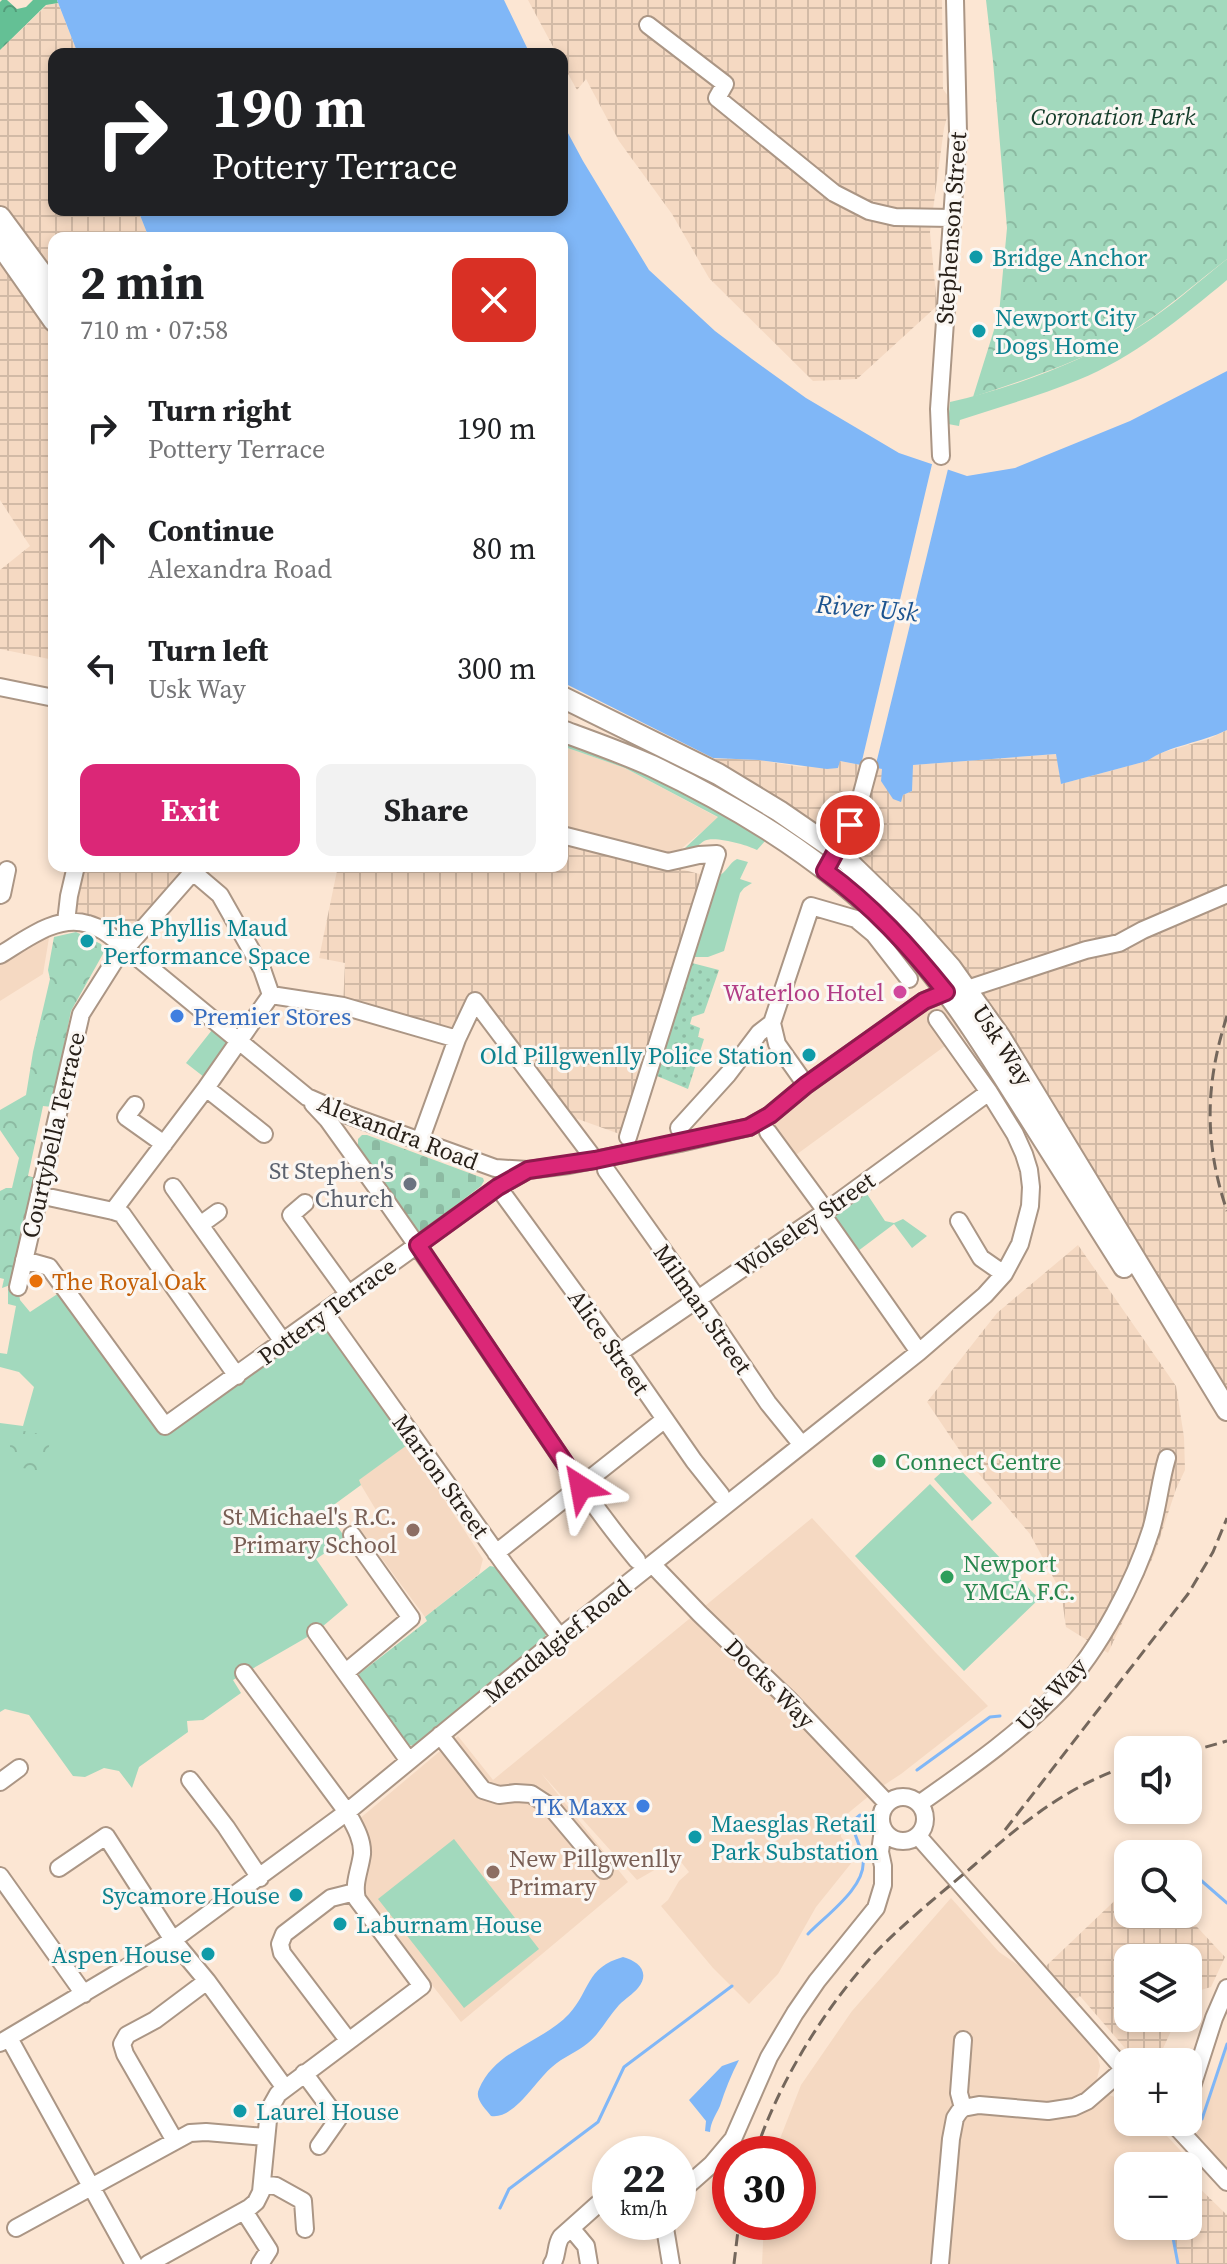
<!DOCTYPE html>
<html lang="en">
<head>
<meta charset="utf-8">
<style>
  body { margin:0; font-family:"Source Serif 4",serif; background:#f2f2f2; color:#202124; height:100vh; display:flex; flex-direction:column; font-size:30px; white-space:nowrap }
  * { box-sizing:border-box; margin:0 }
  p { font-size:26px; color:#757577 }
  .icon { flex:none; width:44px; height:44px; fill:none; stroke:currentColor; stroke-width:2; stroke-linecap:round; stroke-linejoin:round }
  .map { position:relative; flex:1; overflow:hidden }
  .side { position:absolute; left:48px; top:232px; width:520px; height:640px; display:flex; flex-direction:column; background:#fff; border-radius:16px; box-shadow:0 4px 12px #0003 }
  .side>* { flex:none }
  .guide { position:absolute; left:48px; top:48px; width:520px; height:168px; border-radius:16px; box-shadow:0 4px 12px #0003; background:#202124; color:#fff; overflow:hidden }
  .buttons { position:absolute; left:1114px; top:1736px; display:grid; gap:16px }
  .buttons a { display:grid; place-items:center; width:88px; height:88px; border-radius:16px; background:#fff; box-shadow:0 4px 12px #0003; font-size:40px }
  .speed { position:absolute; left:592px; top:2136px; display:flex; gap:16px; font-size:40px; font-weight:700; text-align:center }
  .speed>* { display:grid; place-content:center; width:104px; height:104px; border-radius:50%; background:#fff; box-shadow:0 4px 12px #0003; line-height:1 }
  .speed small { font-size:20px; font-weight:400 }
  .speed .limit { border:12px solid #d22; background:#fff; color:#111 }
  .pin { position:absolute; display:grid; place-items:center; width:68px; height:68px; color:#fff; margin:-34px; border:4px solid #fff; border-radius:50%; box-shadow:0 2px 8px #0007 }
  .me { position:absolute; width:88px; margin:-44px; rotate:326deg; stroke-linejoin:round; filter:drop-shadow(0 0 6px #0008) }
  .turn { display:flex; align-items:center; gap:28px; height:168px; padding:0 32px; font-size:36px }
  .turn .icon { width:104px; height:104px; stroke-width:2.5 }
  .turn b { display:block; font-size:56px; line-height:68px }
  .round { display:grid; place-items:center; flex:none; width:84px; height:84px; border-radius:16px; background:#f2f2f2 }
  .head { display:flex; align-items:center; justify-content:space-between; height:136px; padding:0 32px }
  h1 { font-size:48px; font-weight:700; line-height:60px }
  .action { display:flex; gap:16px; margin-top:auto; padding:16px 32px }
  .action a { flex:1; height:92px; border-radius:16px; background:#db2777; color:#fff; font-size:32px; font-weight:700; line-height:92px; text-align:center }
  .action a+a { background:#f2f2f2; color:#202124 }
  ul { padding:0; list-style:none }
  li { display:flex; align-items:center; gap:24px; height:120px; padding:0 32px }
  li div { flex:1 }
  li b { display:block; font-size:30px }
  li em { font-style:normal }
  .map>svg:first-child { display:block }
</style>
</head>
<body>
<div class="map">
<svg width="1227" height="2264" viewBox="0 0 1227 2264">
  <defs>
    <pattern id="industrial-grid" width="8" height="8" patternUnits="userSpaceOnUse" patternTransform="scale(2)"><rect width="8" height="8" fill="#f5d9c2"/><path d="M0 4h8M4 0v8" fill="none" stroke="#d2baa6"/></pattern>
    <pattern id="forest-crowns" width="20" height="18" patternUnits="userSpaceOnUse" patternTransform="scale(2)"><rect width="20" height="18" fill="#64c095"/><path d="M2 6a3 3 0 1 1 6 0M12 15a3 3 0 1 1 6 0" fill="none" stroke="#529c79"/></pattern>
    <pattern id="cemetery-stones" width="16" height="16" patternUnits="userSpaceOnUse" patternTransform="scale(2)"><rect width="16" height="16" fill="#a2d9bd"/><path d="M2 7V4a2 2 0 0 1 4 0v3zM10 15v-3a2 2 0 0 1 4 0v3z" fill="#8cbaa2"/></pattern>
    <pattern id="park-crowns" width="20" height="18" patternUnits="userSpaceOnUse" patternTransform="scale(2)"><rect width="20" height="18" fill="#a2d9bd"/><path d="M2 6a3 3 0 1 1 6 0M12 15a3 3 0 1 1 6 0" fill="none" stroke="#8cbaa2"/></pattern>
    <pattern id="garden-dots" width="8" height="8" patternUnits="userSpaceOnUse" patternTransform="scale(2)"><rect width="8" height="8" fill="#a2d9bd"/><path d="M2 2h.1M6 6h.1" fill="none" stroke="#8cbaa2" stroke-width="1.8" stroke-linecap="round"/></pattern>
  </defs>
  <rect width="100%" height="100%" fill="#fce6d3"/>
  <!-- built -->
  <path fill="#f5d9c2" d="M562,746L625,768L719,818L682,848V855L669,857L562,829Z
    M51,926L43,974L0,1001V957Z
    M946,992L971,1027L789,1160L768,1132L806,1085Z
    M408,1444L483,1559L479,1574L425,1617L360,1529L379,1515L358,1480Z
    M812,1518L936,1653L988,1706L901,1774L875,1791L841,1819V1837L857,1856L816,1907L778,1974L749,2004L713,1968L661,1906L668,1900L679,1881L689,1872L677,1857L637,1880L541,1773L628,1882L461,2022L364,1898L363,1884L369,1861V1840L358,1820L458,1736L493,1780Z
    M951,1898L999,1952L1021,1967L1097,2054L1100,2066L1097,2079L1109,2095L1128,2102V2122H1154L1192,2163L1188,2171V2166H1128V2226H1176L1173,2238L1178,2264H762L764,2222H798V2154H774L801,2085L852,2011Z
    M1227,2044V2182L1193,2145Z"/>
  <!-- industrial -->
  <path fill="url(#industrial-grid)" d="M528,0H942L943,89L948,96V114L944,128L930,232L937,306L857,379L813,381L709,278L672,214L619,141L586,79L577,90L562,63V54H557Z
    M58,3L78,54H54V210H138L149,238H54V275L0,205V50L47,5Z
    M0,244L54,321V660L0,649V570L30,546L0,500Z
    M1227,730V1408L915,915L842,842L713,758L759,760L801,767L839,761L883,769L881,781L903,795L912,791V765L1057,754L1061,784L1147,761L1157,754L1209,739Z
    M562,838L711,877L628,1137L561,1113L476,1001L457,1039L343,1006L345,963L319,958L338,866H562Z
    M78,866H198L126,948L66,922Z
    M1078,1245L1176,1386L1184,1437L1185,1470L1176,1489L1155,1553L1108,1653L1066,1627L1061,1592L1030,1534L962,1454L927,1402L997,1313Z
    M1128,1888V1914H1185L1225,1957L1211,1987L1191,1993L1188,1997V1958H1128V2018H1177L1160,2055L1150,2056L1140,2062H1137L1080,1996L1075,1999L1046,1966Z
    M1188,2177L1227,2215V2264H1178L1173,2238L1176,2226H1188Z"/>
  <!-- grass -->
  <path fill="#a2d9bd" d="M1227,259V280C1181,318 1133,358 1078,380C1039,396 999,407 960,420L959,426L948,424L950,402C1015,387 1082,362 1139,327C1170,308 1198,282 1227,259Z
    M562,739L684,789L772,841L769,844L765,841L757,850C748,845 713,835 704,841C694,848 695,851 682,855L681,849H684L718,817L625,768L562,746Z
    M737,859L748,862L740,879L752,883L744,888L740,893L724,951L708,957H694L691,953L717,877C727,872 729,863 737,859Z
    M212,1030L230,1045L204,1077L186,1063Z
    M865,1191L885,1221L894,1223L903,1219L927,1236L912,1248L894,1224L858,1251L835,1217L836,1211Z
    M18,1287L20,1300L30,1312L65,1289L166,1426L325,1313L414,1440L359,1480L361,1485L335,1504L331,1517L346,1539L316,1559L348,1605L316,1632L233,1680L241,1693L203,1720L187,1721L188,1732L139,1767L132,1788L119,1771L104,1768L85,1777L73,1776L29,1715L5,1709L0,1712V1423L23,1426L34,1387L19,1372L0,1367V1353L7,1354L16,1306L8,1304V1289Z
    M953,1462L992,1503L972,1521L934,1479Z
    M930,1484L1039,1599L964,1671L855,1556Z
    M454,1839L539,1949L464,2008L378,1899Z"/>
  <!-- forest -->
  <path fill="url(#forest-crowns)" d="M2,0H7L17,9L26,7L33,0H57L58,3L46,5L0,50V2Z"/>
  <!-- cemetery -->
  <path fill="url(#cemetery-stones)" d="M362,1135H367L480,1177L483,1178L484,1181L481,1186L421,1232H417L358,1149V1139Z"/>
  <!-- park -->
  <path fill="url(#park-crowns)" d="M986,0H1227V259C1188,289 1150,324 1106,346C1064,367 1018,382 973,397L999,314L1007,228L993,61Z
    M76,932L101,944L104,952L71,1011L52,1107L43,1106L28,1176L36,1178L13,1284L2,1288L4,1279L0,1278V1191L6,1188H12L19,1158L0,1130V1110L26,1095L33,1052L50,979L48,970L54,937Z
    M13,1429L51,1436L44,1472L7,1465Z
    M490,1566L495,1567L546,1634L544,1643L416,1746L406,1745L358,1681L359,1674L427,1621L425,1617Z"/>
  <!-- garden -->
  <path fill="url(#garden-dots)" d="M692,963L719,970L704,1013L692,1017L690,1024L700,1028L698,1037L704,1039L688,1089L657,1076Z"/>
  <!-- water -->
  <path fill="#80b7f7" d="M57,0H504L530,54H78Z
    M562,122L583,161L649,270L715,331L752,359L806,398L899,453L967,476L1015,468L1130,421L1227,371V730C1201,743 1170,745 1147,761L1061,784L1056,754L913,765L912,791L903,795L901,802L893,799L881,781L882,769L840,761L838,768L827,769L759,760L713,758L562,682V238H149L138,210H562Z
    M623,1957C638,1961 651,1972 638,1988C633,1994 625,1999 619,2005C608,2017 601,2032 588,2043C577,2052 563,2057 552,2067C536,2080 514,2120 491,2116C486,2109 474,2099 479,2089C496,2049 542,2043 569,2014C591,1990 585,1968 623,1957Z
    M739,2060C731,2075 725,2090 720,2106C716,2115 711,2121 710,2132L705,2131L706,2121L689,2100L722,2066Z"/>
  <!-- pier -->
  <path fill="#fce6d3" d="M933,460L949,466L948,469L875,768L861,765Z"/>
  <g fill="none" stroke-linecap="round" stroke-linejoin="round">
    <!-- stream -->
    <path stroke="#80b7f7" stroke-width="3" d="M917,1770L990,1717L1000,1716
      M1163,1847L1171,1854
      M1188,1869L1227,1903
      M808,1934C825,1916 867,1887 863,1859C861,1846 854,1836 852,1822L860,1815
      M1202,2119L1227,2044
      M500,2208L509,2189L598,2122L624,2067L732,1986
      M1176,2226L1173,2238L1178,2264"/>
    <defs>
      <path id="minor" d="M648,25L725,84L717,98L834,193L869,211L895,217L951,218
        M941,456L939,409L958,132L955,0
        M0,687L54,698
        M562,835L668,862L699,855L717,854L628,1137
        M831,861L858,808L869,767
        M193,872L220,895L262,969L271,995
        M0,895L2,894L7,870
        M66,922L69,896L76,866
        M126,948L198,866
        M0,955C25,940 57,914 88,924C103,928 114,939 126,948L307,1097L348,1115L495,1168L528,1170L569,1165L680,1143L749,1127L770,1115L806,1085L924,1001L946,992L967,989L1086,950L1119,943L1143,930L1227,894
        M271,995L343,1006L457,1039
        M772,1023L811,906L856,919L874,934L909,979
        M206,1088L264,1134
        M313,1104L328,1120C387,1201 444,1283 499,1366C544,1431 586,1499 637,1560
        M135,1105L126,1117L164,1144
        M679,1128L728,1074L759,1033L772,1023L777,1044L806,1085
        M768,1132L826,1211
        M420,1141L457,1039L475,1001L595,1160
        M606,1170L697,1298L768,1403L802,1445
        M173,1187L284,1343
        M498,1187L619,1353L694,1461L721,1495
        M39,1195L113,1211L122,1214L237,1376
        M305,1203L291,1215L349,1295
        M113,1211L206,1088L271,995
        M822,1214L919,1352
        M959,1221L981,1258L1004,1274
        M200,1225L218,1212
        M24,1260L49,1267L165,1426L498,1187L528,1170
        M18,1287L81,1014L124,946
        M325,1313L505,1565L560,1637
        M619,1353L822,1214L989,1092
        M496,1553L664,1420
        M652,1564L700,1614L788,1699L887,1803
        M316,1632L409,1761
        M346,1672L411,1618L352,1535
        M440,1735L483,1790L499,1795L516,1793L531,1794L551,1807L604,1870
        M190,1780L226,1827L260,1878
        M0,1782L19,1768
        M881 1819a22 22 0 1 1 44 0a22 22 0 1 1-44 0Z
        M919,1804C970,1768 1019,1734 1062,1689C1099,1650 1135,1581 1151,1530C1158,1507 1160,1481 1167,1458
        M918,1836L1128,2074
        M59,1868L106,1836L173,1940L207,1981L285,2088
        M0,1876L84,1994
        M9,2038L134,2264
        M348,2040L282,1953L280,1944L284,1934L331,1898L355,1892
        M963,2040L959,2093L963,2108
        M0,2043L173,1940L347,1812L560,1637L919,1352L985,1295L1004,1274L1020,1244L1030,1206L1031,1187L1029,1170L1024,1154L1015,1134L989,1092L937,1019
        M304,2073L338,2119L319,2146
        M1188,2099L1214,2018L1227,1988
        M1172,2122L1227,2182
        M175,2141L125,2054L122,2044L127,2035L155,2020L207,1981
        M262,2184L276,2186L303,2201L305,2229
        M678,2194L712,2164L733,2139L769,2057L795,2013L817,1981L876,1908L883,1885V1866L880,1852L883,1829
        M244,2211L269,2250L260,2264
        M664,2222L671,2264
        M16,2228L190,2133L206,2132L266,2137
        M571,2228L586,2246L589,2264
        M148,2264L249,2208L256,2202L261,2192L269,2110L278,2094L422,1986L357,1899C353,1883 360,1870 362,1854C363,1839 354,1825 347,1812L244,1673
        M552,2264C558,2256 555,2246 561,2237L598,2204L610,2198
        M940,2264L951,2139L955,2118L959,2112L963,2108L979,2105L1048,2111L1074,2107L1087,2101L1124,2069"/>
      <path id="major" d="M0,217L54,290
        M0,244L54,321
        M562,697L718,774L779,811L837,851L910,922L951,968L1000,1037L1227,1410
        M562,731C592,742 623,753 652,766C741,808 827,862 896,932C944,981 981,1041 1017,1098C1053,1155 1089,1211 1124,1267"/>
    </defs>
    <!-- minor casing -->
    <use href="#minor" stroke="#ab9685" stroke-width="20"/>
    <!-- major casing -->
    <use href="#major" stroke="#ab9685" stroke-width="24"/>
    <!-- minor -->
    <use href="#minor" stroke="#fff" stroke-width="16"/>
    <!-- major -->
    <use href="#major" stroke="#fff" stroke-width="20"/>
    <!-- rail -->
    <path stroke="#74675c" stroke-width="3" stroke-dasharray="12 6" stroke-linecap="butt" d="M1227,1016C1205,1084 1204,1143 1227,1211
      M1188,1752L1227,1741
      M1005,1830L1188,1594L1213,1552L1227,1518
      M755,2154C778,2083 825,2007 876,1952C906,1921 939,1895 972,1867C1021,1824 1065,1787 1128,1766
      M734,2264L739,2222"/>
  </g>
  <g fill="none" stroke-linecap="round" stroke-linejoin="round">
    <defs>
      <path id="route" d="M581,1487L418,1245L498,1187L528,1170L595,1160L749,1127L770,1115L806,1085L924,1001L946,992C910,947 872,905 825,871L850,825"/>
    </defs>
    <!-- route casing -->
    <use href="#route" stroke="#8e194d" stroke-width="20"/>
    <!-- route -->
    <use href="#route" stroke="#db2777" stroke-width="14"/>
  </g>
  <!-- markers -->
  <g fill="#0f9aa8" stroke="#fbf7f3" stroke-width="3">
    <circle cx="976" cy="257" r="8"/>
    <circle cx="979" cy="331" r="8"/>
    <circle cx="87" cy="941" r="8"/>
    <circle cx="809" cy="1055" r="8"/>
    <circle cx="695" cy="1837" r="8"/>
    <circle cx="296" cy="1895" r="8"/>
    <circle cx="340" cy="1924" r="8"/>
    <circle cx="208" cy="1954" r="8"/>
    <circle cx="240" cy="2111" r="8"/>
  </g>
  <circle fill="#d1479c" stroke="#fbf7f3" stroke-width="3" cx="900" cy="992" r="8"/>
  <g fill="#3f7fe0" stroke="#fbf7f3" stroke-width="3">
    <circle cx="177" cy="1016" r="8"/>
    <circle cx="643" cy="1806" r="8"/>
  </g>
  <circle fill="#6b7280" stroke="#fbf7f3" stroke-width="3" cx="410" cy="1184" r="8"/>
  <circle fill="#e8710a" stroke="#fbf7f3" stroke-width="3" cx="36" cy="1281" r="8"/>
  <g fill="#2e9e5b" stroke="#fbf7f3" stroke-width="3">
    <circle cx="879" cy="1461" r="8"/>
    <circle cx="947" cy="1577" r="8"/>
  </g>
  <g fill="#8d6e63" stroke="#fbf7f3" stroke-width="3">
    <circle cx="413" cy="1530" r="8"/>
    <circle cx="493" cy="1872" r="8"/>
  </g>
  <g text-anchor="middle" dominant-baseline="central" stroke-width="6" stroke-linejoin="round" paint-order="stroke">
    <!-- park labels -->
    <g font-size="24" font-style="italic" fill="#133c2a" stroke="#fbf7f3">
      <text x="1113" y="116">Coronation Park</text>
    </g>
    <!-- street labels -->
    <g font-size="24" fill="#282019" stroke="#fbf7f3">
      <text transform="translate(951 228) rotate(-86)">Stephenson Street</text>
      <text transform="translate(1003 1045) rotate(57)">Usk Way</text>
      <text transform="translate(398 1132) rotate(21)">Alexandra Road</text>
      <text transform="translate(53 1135) rotate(-77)">Courtybella Terrace</text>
      <text transform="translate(805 1224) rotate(-35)">Wolseley Street</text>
      <text transform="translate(703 1309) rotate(55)">Milman Street</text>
      <text transform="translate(327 1311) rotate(-36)">Pottery Terrace</text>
      <text transform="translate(609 1342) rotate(55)">Alice Street</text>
      <text transform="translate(441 1476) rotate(54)">Marion Street</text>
      <text transform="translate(557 1641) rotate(-39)">Mendalgief Road</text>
      <text transform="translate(770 1683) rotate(45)">Docks Way</text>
      <text transform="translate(1051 1694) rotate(-47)">Usk Way</text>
    </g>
    <!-- culture labels -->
    <g font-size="24" fill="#0d838f" stroke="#fbf7f3" text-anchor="start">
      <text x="992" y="257">Bridge Anchor</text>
      <text x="995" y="317">Newport City<tspan x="995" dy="28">Dogs Home</tspan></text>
      <text x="103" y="927">The Phyllis Maud<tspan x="103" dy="28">Performance Space</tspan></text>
      <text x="793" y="1055" text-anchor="end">Old Pillgwenlly Police Station</text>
      <text x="711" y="1823">Maesglas Retail<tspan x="711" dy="28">Park Substation</tspan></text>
      <text x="280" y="1895" text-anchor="end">Sycamore House</text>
      <text x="356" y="1924">Laburnam House</text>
      <text x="192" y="1954" text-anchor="end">Aspen House</text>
      <text x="256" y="2111">Laurel House</text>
    </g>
    <!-- hotel labels -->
    <g font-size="24" fill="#b23c85" stroke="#fbf7f3" text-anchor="end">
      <text x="884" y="992">Waterloo Hotel</text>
    </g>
    <!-- shop labels -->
    <g font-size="24" fill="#366cbe" stroke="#fbf7f3" text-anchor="start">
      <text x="193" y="1016">Premier Stores</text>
      <text x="627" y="1806" text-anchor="end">TK Maxx</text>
    </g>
    <!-- worship labels -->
    <g font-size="24" fill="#5b616d" stroke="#fbf7f3" text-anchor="end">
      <text x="394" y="1170">St Stephen's<tspan x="394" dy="28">Church</tspan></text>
    </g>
    <!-- food labels -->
    <g font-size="24" fill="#c56008" stroke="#fbf7f3" text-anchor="start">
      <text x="52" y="1281">The Royal Oak</text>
    </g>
    <!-- leisure labels -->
    <g font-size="24" fill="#27864d" stroke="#fbf7f3" text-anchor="start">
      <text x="895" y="1461">Connect Centre</text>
      <text x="963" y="1563">Newport<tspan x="963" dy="28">YMCA F.C.</tspan></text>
    </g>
    <!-- education labels -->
    <g font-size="24" fill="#785e54" stroke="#fbf7f3" text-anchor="end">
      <text x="397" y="1516">St Michael's R.C.<tspan x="397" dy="28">Primary School</tspan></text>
      <text x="509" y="1858" text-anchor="start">New Pillgwenlly<tspan x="509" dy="28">Primary</tspan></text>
    </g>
    <!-- water labels -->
    <g font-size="26" font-style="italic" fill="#1d548f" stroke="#fbf7f3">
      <text transform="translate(867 608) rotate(5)">River Usk</text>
    </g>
  </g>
</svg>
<div class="buttons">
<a><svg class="icon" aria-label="sound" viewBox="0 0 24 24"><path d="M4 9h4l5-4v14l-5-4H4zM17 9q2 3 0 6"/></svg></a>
<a><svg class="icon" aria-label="search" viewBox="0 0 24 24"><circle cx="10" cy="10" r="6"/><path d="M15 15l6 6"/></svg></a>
<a><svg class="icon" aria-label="layers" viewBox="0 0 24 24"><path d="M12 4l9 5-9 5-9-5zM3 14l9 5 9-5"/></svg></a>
<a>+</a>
<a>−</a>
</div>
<div class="speed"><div>22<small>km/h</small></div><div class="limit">30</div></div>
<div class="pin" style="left:850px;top:825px;background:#d93025"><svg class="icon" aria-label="arrive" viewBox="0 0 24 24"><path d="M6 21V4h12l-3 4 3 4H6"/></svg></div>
<svg class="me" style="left:581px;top:1487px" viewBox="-20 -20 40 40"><path d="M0-17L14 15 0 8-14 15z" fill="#db2777" stroke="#fff" stroke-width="4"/></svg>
<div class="guide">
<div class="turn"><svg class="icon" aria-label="right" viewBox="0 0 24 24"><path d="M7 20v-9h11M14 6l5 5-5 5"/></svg><div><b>190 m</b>Pottery Terrace</div></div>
</div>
<section class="side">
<div class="head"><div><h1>2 min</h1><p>710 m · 07:58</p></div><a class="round" style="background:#d93025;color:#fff"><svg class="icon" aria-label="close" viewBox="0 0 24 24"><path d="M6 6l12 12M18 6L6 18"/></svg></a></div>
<ul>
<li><svg class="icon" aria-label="right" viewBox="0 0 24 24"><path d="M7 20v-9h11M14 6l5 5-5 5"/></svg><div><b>Turn right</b><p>Pottery Terrace</p></div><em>190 m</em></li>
<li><svg class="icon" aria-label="ahead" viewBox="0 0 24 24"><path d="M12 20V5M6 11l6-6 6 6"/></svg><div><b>Continue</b><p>Alexandra Road</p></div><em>80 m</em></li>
<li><svg class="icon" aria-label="left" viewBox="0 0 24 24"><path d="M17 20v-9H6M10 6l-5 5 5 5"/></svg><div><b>Turn left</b><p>Usk Way</p></div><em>300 m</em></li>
</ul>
<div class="action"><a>Exit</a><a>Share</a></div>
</section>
</div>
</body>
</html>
